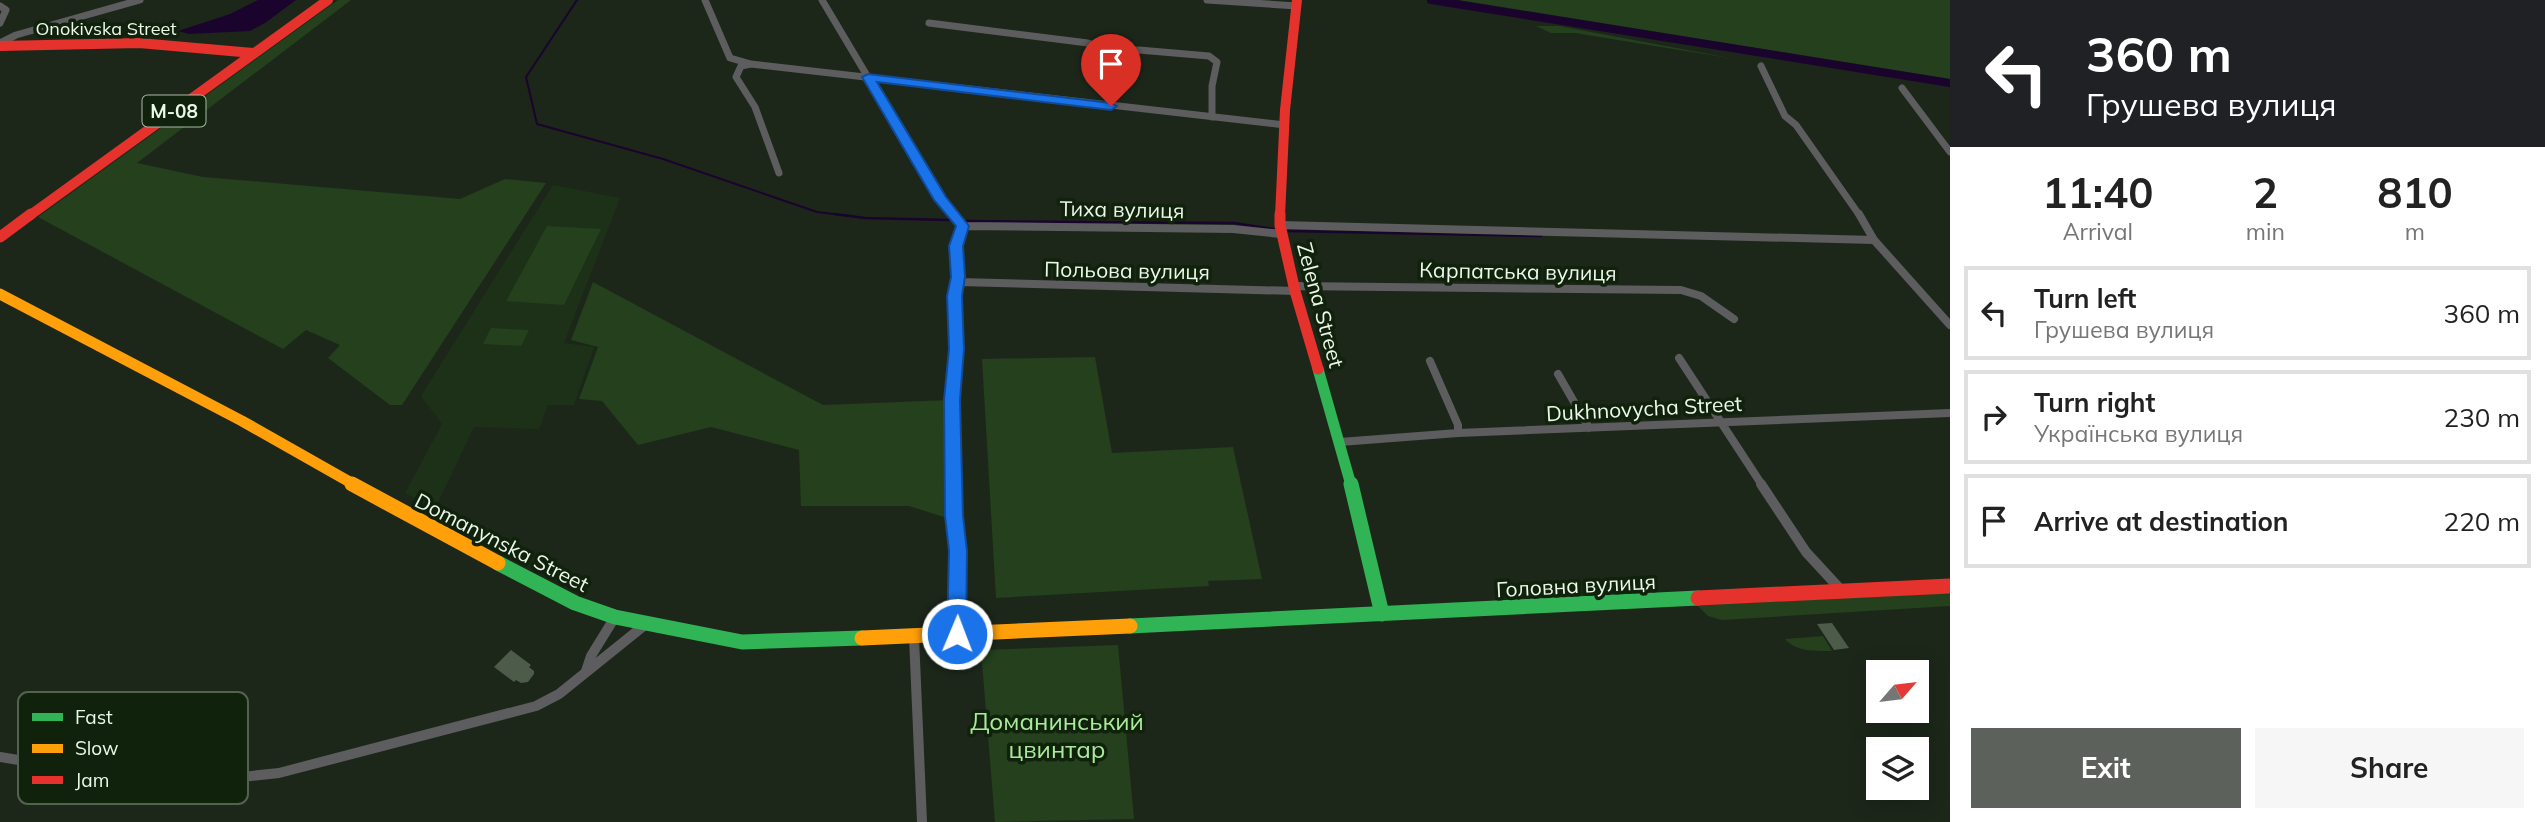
<!DOCTYPE html>
<html lang="en">
<head>
<meta charset="utf-8">
<style>
  body { margin:0; font-family:Mulish,sans-serif; background:#f6f6f6; color:#222; height:100vh; display:flex; flex-direction:column; font-size:26px; white-space:nowrap }
  * { box-sizing:border-box; margin:0 }
  p { font-size:23px; color:#767676 }
  .icon { flex:none; width:38px; height:38px; fill:none; stroke:currentColor; stroke-width:2; stroke-linecap:round; stroke-linejoin:round }
  .map { position:relative; flex:1; overflow:hidden }
  .drawer { display:flex; flex-direction:column; background:#fff; width:595px }
  .drawer>* { flex:none }
  .hud { background:#202124; color:#fff; overflow:hidden }
  .needle { width:46px; rotate:62deg }
  .controls { position:absolute; left:1866px; top:660px; display:grid; gap:14px }
  .controls a { display:grid; place-items:center; width:63px; height:63px; border-radius:0px; background:#fff; box-shadow:0 4px 18px #0003; font-size:35px }
  .pin { position:absolute; display:grid; place-items:center; width:60px; height:60px; color:#fff; margin:-72px -30px; border-radius:50% 50% 50% 0; rotate:-45deg; box-shadow:0 0 7px #0007 }
  .pin .icon { rotate:45deg }
  .me { position:absolute; width:77px; margin:-38px; rotate:1deg; stroke-linejoin:round; filter:drop-shadow(0 0 5px #0008) }
  .turn { display:flex; align-items:center; gap:24px; height:147px; padding:0 21px; font-size:32px }
  .turn .icon { width:91px; height:91px; stroke-width:2.5 }
  .turn b { display:block; font-size:49px; line-height:60px }
  .eta { display:flex; justify-content:space-evenly; align-items:center; height:119px; text-align:center }
  .eta b { font-size:42px; font-weight:700; line-height:49px }
  .action { display:flex; gap:14px; margin-top:auto; padding:14px 21px }
  .action a { flex:1; height:80px; border-radius:0px; background:#5c615b; color:#fff; font-size:28px; font-weight:700; line-height:80px; text-align:center }
  .action a+a { background:#f6f6f6; color:#222 }
  ul { padding:0; list-style:none }
  li { display:flex; align-items:center; gap:21px; height:94px; margin:0 14px 10px; padding:0 7px; border:4px solid #e0e0e0; border-radius:0px }
  li div { flex:1 }
  li b { display:block; font-size:26px }
  li em { font-style:normal }
  main { display:flex; flex:1; min-height:0 }
  .map>svg:first-child { display:block }
</style>
</head>
<body>
<main>
<div class="map">
<svg width="1950" height="822" viewBox="0 0 1950 822">
  <rect width="100%" height="100%" fill="#1c271a"/>
  <!-- built -->
  <path fill="#1c3117" d="M553,185L620,198L564,343L594,347L574,405H548L539,429L474,427L435,509L405,493L442,424L421,396Z"/>
  <!-- green -->
  <path fill="#24401d" d="M338,0H351L137,163L203,177L460,199L505,179L546,183L402,405H390L328,358L340,345L306,330L283,349L38,217Z
    M1459,0H1950V79Z
    M1536,26H1559L1735,59L1575,33H1551Z
    M547,226L601,229L564,305L506,301Z
    M593,282L823,405L950,400L947,518L909,506H801L799,450L711,427L638,445L602,401L579,399L598,347L571,340Z
    M491,328L529,330L521,346L483,344Z
    M1095,357L1112,453L1233,447L1262,579L1208,581L1209,586L996,598L982,359Z
    M1950,593V606L1722,620L1708,616L1697,605Z
    M1823,636L1832,651C1816,651 1796,652 1785,639Z
    M1118,645L1134,819L995,822L981,650Z"/>
  <!-- water -->
  <path fill="#1a042d" d="M258,0H296L265,23L250,31L189,34L178,31L230,14Z"/>
  <g fill="none" stroke-linecap="round" stroke-linejoin="round">
    <!-- stream-far1 -->
    <path stroke="#1a042d" stroke-width="2" d="M577,0L526,77L537,124L663,159L817,212L849,216"/>
    <!-- stream -->
    <path stroke="#1a042d" stroke-width="2.5" d="M835,214L865,218L949,220
      M965,221L1234,223L1273,229
      M1288,231L1541,236"/>
    <!-- canal -->
    <path stroke="#1a042d" stroke-width="8" d="M1431,0L1950,83"/>
  </g>
  <!-- building -->
  <path fill="#4d5b4a" d="M1832,623L1849,648L1834,650L1817,624Z
    M511,650L531,665L529,667L534,671V674L528,682L521,683L516,680L514,682L494,667Z"/>
  <g fill="none" stroke-linecap="round" stroke-linejoin="round">
    <!-- street-far2 -->
    <path stroke="#5d5d5f" stroke-width="7" d="M705,0L730,58L751,64L741,66L736,77L755,107L779,173
      M822,0L941,200L955,216
      M1207,0L1297,6
      M0,6L6,10L0,23
      M929,23L1088,43L1115,51L1139,50L1209,56L1217,62L1212,86V117
      M0,43L16,35L140,0
      M751,64L1285,125
      M1761,66L1785,116L1796,125L1860,216
      M1902,88L1950,152"/>
    <!-- street-far1 -->
    <path stroke="#5d5d5f" stroke-width="8" d="M953,214L963,226
      M1859,214L1874,240
      M1280,225L1874,240L1950,325
      M963,226L1233,229L1281,234
      M958,282L1295,291
      M1294,286L1681,290L1701,296L1734,319
      M1679,358L1762,485
      M1430,361L1458,425V433
      M1558,374L1589,428
      M1340,442L1458,433L1950,413
      M953,485L952,399L956,350L954,296L958,277L956,246L963,226"/>
    <!-- street -->
    <path stroke="#5d5d5f" stroke-width="10" d="M953,484L958,551L957,634
      M1761,484L1806,552L1841,590
      M914,637L922,822
      M586,671L591,656L615,617
      M0,757L158,783L194,782L279,773L536,706L559,694L646,624"/>
    <!-- fast-far1 -->
    <path stroke="#30b455" stroke-width="11" d="M1318,369L1351,485"/>
    <!-- fast -->
    <path stroke="#30b455" stroke-width="15" d="M1351,484L1382,614
      M498,563L575,603L615,617L742,642L862,638
      M1130,626L1698,598"/>
    <!-- slow-far1 -->
    <path stroke="#ff9f0a" stroke-width="11" d="M0,294L242,421L355,485"/>
    <!-- slow -->
    <path stroke="#ff9f0a" stroke-width="15" d="M352,484L498,563
      M862,638L1130,626"/>
    <!-- jam-far2 -->
    <path stroke="#e5322d" stroke-width="10" d="M0,46L139,43L253,53
      M29,216L328,0
      M1280,216L1285,110L1297,0"/>
    <!-- jam-far1 -->
    <path stroke="#e5322d" stroke-width="11" d="M1280,214V225L1295,291L1318,369
      M0,237L31,214"/>
    <!-- jam -->
    <path stroke="#e5322d" stroke-width="15" d="M1698,598L1950,586"/>
  </g>
  <!-- route -->
  <path fill="#1a73e8" stroke="#114b97" stroke-width="2" d="M868,74L1111,103L1117,106L1111,110L877,82L946,197L969,226L963,246L965,277L962,296L964,349L960,400L963,516L967,551L966,634L963,640L957,643L950,640L947,634L949,551L945,516L944,400L949,349L947,296L951,277L949,246L956,226L934,200L862,77Z"/>
  <g text-anchor="middle" dominant-baseline="central" stroke-width="7" stroke-linejoin="round" paint-order="stroke">
    <!-- far-street labels -->
    <g font-size="18" fill="#ecf8e9" stroke="#10220c">
      <text x="106" y="28">Onokivska Street</text>
    </g>
    <!-- shield labels -->
    <rect fill="#10220c" stroke="#aab8a7" stroke-width="2" x="142.5" y="95.5" width="63" height="31" rx="5"/>
    <g font-size="19" font-weight="bold" fill="#ecf8e9">
      <text x="174" y="111">М-08</text>
    </g>
    <!-- street labels -->
    <g font-size="21" fill="#ecf8e9" stroke="#10220c">
      <text transform="translate(1122 209) rotate(1)">Тиха вулиця</text>
      <text transform="translate(1127 270) rotate(1)">Польова вулиця</text>
      <text transform="translate(1518 271) rotate(1)">Карпатська вулиця</text>
      <text transform="translate(1321 305) rotate(75)">Zelena Street</text>
      <text transform="translate(1644 408) rotate(-3)">Dukhnovycha Street</text>
      <text transform="translate(502 542) rotate(27)">Domanynska Street</text>
      <text transform="translate(1576 585) rotate(-3)">Головна вулиця</text>
    </g>
    <!-- near-park labels -->
    <g font-size="24" fill="#aaeb9b" stroke="#10220c">
      <text x="1057" y="721">Доманинський<tspan x="1057" dy="28">цвинтар</tspan></text>
    </g>
  </g>
  <!-- legend -->
  <rect x="18" y="692" width="230" height="112" rx="10" fill="#10220c" stroke="#52624e" stroke-width="2"/>
  <rect x="32" y="713" width="31" height="8" fill="#30b455"/>
  <rect x="32" y="744" width="31" height="9" fill="#ff9f0a"/>
  <rect x="32" y="776" width="31" height="8" fill="#e5322d"/>
  <g font-size="19" fill="#ecf8e9">
    <text x="75" y="724">Fast</text>
    <text x="75" y="755">Slow</text>
    <text x="75" y="787">Jam</text>
  </g>
</svg>
<div class="controls">
<a><svg class="needle" viewBox="-14 -14 28 28"><path d="M0-13l5 13h-10z" fill="#e53935"/><path d="M0 13l5-13h-10z" fill="#767676"/></svg></a>
<a><svg class="icon" aria-label="layers" viewBox="0 0 24 24"><path d="M12 4l9 5-9 5-9-5zM3 14l9 5 9-5"/></svg></a>
</div>
<div class="pin" style="left:1111px;top:106px;background:#d93025"><svg class="icon" aria-label="arrive" viewBox="0 0 24 24"><path d="M6 21V4h12l-3 4 3 4H6"/></svg></div>
<svg class="me" style="left:957px;top:634px" viewBox="-20 -20 40 40"><circle r="17" fill="#1a73e8" stroke="#fff" stroke-width="3"/><path d="M0-11L8 9 0 5-8 9z" fill="#fff"/></svg>
</div>
<section class="drawer">
<div class="hud">
<div class="turn"><svg class="icon" aria-label="left" viewBox="0 0 24 24"><path d="M17 20v-9H6M10 6l-5 5 5 5"/></svg><div><b>360 m</b>Грушева вулиця</div></div>
</div>
<div class="eta">
<div><b>11:40</b><p>Arrival</p></div>
<div><b>2</b><p>min</p></div>
<div><b>810</b><p>m</p></div>
</div>
<ul>
<li><svg class="icon" aria-label="left" viewBox="0 0 24 24"><path d="M17 20v-9H6M10 6l-5 5 5 5"/></svg><div><b>Turn left</b><p>Грушева вулиця</p></div><em>360 m</em></li>
<li><svg class="icon" aria-label="right" viewBox="0 0 24 24"><path d="M7 20v-9h11M14 6l5 5-5 5"/></svg><div><b>Turn right</b><p>Українська вулиця</p></div><em>230 m</em></li>
<li><svg class="icon" aria-label="arrive" viewBox="0 0 24 24"><path d="M6 21V4h12l-3 4 3 4H6"/></svg><div><b>Arrive at destination</b></div><em>220 m</em></li>
</ul>
<div class="action"><a>Exit</a><a>Share</a></div>
</section>
</main>
</body>
</html>
